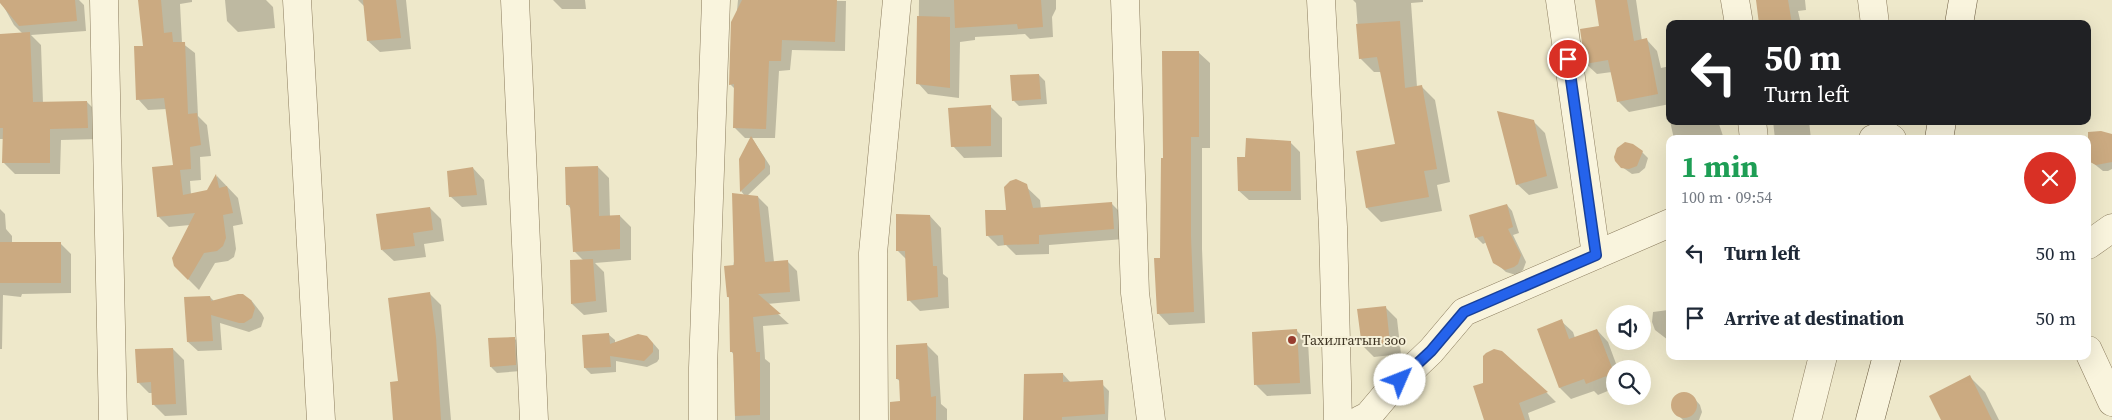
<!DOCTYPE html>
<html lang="en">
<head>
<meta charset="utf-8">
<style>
  body { margin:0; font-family:"Source Serif 4",serif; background:#f2f2f3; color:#1f2937; height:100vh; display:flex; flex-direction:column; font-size:19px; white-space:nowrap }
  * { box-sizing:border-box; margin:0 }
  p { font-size:16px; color:#747a83 }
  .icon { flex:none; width:28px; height:28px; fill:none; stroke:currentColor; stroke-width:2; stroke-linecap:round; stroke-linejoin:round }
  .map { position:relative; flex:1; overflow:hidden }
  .panel { position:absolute; left:1666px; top:135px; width:425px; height:225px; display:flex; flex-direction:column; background:#fff; border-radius:10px; box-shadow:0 5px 20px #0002 }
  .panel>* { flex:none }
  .top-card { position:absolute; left:1666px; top:20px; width:425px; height:105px; border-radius:10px; box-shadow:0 5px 20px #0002; background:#202124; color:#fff; overflow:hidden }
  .controls { position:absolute; left:1606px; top:305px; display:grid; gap:10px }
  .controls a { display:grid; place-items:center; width:45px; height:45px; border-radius:50%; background:#fff; box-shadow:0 5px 20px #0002; font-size:25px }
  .pin { position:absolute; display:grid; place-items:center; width:42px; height:42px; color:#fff; margin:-21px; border:2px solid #fff; border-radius:50%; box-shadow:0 1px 5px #0007 }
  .me { position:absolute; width:55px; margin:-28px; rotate:46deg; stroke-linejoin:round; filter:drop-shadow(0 0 4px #0008) }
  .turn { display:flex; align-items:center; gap:18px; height:105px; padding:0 15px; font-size:22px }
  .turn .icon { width:65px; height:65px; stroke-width:2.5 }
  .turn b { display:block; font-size:35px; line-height:42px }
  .round { display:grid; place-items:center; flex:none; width:52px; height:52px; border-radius:26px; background:#f2f2f3 }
  .head { display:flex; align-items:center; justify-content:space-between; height:85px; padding:0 15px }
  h1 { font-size:30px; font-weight:700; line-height:38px; color:#1e9e55 }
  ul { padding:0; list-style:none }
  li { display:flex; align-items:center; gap:15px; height:65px; padding:0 15px }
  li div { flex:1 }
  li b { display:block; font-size:19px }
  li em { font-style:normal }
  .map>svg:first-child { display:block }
</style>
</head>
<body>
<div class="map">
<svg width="2112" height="420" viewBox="0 0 2112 420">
  <rect width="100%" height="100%" fill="#eee8ca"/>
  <!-- shadow -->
  <path fill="#0003" d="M0,0H79L84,5L86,31L31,35L41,45L43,103L87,102L98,113L99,139L61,140L60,174H15L3,162L4,139H0V35L23,34L14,25Z
    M139,0H192V2L180,4L182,43L195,53L198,116L207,125L211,156L200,157L201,180L190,181L191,195L208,191L217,176L238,198L243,224L233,226L236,249L234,257L228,261L215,263L199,290L175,266L190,225L169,227L158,216L174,166L167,109L148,110L138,99L144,47Z
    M225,0H266L273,7L275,28L238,32L227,21Z
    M358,0H406L411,49L380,52L368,41L365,7Z
    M553,0H585L586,9H562Z
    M738,0L846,1L845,51L792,50L790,70L779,71L775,138H745L735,128L736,90L730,84Z
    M919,0H1056V9L1052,17L1053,37L1030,39L1025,34L975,37V40L960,42L959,98L928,94L918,83Z
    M1353,0H1423V2L1411,3L1417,87L1421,86L1435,100L1450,182L1437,185L1442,211L1381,222L1367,208L1396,145L1382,72H1374L1360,58L1356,3Z
    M1596,0H1636L1642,41L1647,40L1657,51L1661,68L1670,66V104L1629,112L1618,101L1612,72L1597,74L1586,64L1600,27Z
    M1758,0H1805L1806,10L1798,11L1801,24H1761Z
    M1198,52L1210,63V148H1202V249L1205,323L1169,325L1158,313L1165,159Z
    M1039,75L1045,81L1047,104L1019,106L1013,100Z
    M990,106L1002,118V157L964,158L953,146Z
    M1533,121L1545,133L1558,188L1529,195L1517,184Z
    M1670,121H1718L1724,139H1674Z
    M1773,121H1809L1811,139H1775Z
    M2096,133L2112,135V169L2108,171H2103L2088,159L2087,139Z
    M752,138L770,166V174L747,196L758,197L768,207L774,262L787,261L797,271L800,301L767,304L789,324L763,326L765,359L770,363V420H735L734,355L731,351V299L728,297L745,196L741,191Z
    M1290,142L1300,152L1301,200H1249L1239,191L1246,158Z
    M1642,152L1648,158L1645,168L1639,173L1632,174L1622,167Z
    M598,167L609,178L610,217L620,216L631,227V260L595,263L604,272L607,312L584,315L572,304L584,261L575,252L571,209L567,204Z
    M473,168L484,180L487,205L462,207L450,196Z
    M1020,181L1040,200L1041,209L1111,203L1122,214L1124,239L1049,245V254L1016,255L1006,245L998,246L987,235L1007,211Z
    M1507,205L1512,211L1519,233L1513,235L1526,262L1523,270L1516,275L1506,272L1498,265L1487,242L1483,244L1477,238L1470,216Z
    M430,208L441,219L444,241L424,244L426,257L394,261L382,250Z
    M0,209L5,214L6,229L12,236V243H60L71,254V293L22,294L21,297L3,295L2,349H0Z
    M930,216L941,228L943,274L948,278L949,308L920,311L909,300L906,259L897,250Z
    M430,294L441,305L451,420H395L399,382Z
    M210,297L215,302L251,300L262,314L264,318L261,327L249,332L220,323L222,350L198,351L188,342Z
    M1385,307L1397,319L1401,354L1374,357L1363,346Z
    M1668,310L1670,312V340H1668L1655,330L1652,322L1653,312Z
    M1561,321L1573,332L1575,338L1597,330L1608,342L1618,369H1615V388L1598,395L1594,391L1571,399L1560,388L1538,330Z
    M1297,331L1308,342L1311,394L1267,396L1256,385Z
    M609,335L615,340V344L653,343L659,350V359L657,362L647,367L616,361V372L591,374L585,368Z
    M514,338L520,344L521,371L497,373L491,367Z
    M927,345L938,356L941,404L947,409V420H902L901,382L897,379Z
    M173,349L184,360L187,415L165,416L154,405L153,393H149L138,382Z
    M1502,352L1547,393L1556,402L1528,413L1530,420H1485L1484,384Z
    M1063,374L1071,383L1099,381L1109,391L1108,420H1024Z
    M1970,377L1985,392L1999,420H1942Z
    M1684,394L1694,398L1700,405L1702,412L1699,420H1683L1677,414L1673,407L1677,397Z"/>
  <!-- building -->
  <path fill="#cbaa81" d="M0,0H75L77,21L19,26L0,3Z
    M138,0H161L164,33L172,32L173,42H185L188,114L197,113L201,145L190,147L191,169L180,170L183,195L207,190L216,174L219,188L227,186L233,213L223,215L226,238L223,246L217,251L204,253L188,280L174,266L172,258L195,213L157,217L152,167L173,165L164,98L136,100L134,46H143Z
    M363,0H396L401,38L367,41Z
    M742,0H837L835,42L782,40L781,61H769L766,129L733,128L734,84L729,85L731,22Z
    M954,0H1041L1043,27L1018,29L1017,24L955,28Z
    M1595,0H1627L1634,41L1647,38L1658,94L1617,102L1608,60L1585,64L1580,29L1599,26Z
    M1756,0H1788L1792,24H1759Z
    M917,16L950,17V88L916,84Z
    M1400,21L1405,88L1422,85L1437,169L1424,171L1429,197L1366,208L1356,151L1395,144L1377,57L1359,59L1356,24Z
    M30,32L33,102L87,101L88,128L50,129V163H2L3,128H0V34Z
    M1162,51H1199V137H1191V237L1194,312L1157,314L1154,258H1160L1161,158H1163Z
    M1039,74L1041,99L1012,101L1010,75Z
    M991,105V146L951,147L948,108Z
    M1497,111L1534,120L1547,176L1516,185Z
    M2101,131L2112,134V162L2096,165L2088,161V132Z
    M751,136L765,159V168L740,192L739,159Z
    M1246,138L1291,141V191H1238L1237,157H1245Z
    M1625,142L1633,144L1643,151L1637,166L1629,169L1621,168L1615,161L1614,157L1617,148Z
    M598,166L599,216L620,215V249L573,252L570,205H566L565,167Z
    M473,167L477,195L449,197L447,171Z
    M1016,179L1027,184L1033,208L1112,202L1114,229L1039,235V244L1004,245L1003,235L986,236L985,210H1006L1004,187L1010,181Z
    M732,193L758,196L765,262L788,260L790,292L758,294L781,314L753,317L756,352H760V415L735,416L733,352H730L729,297H727L724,266L734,265Z
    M1507,204L1513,227L1508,229L1521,255L1518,264L1514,267L1505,270L1493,263L1483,236L1475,238L1469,215Z
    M430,207L433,230L413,233L415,246L381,250L376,214Z
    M896,214L930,215L933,266H937L938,297L907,301L905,251H896Z
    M0,242H61V283H0Z
    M593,259L596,301L571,304L570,260Z
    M430,292L436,337L441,420H393L390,382L398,381L388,298Z
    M238,294H243L251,300L255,308L252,318L244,323H239L211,315L213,341L187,342L184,297L210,296L211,301Z
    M1386,306L1390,343L1362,347L1357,309Z
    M1562,319L1569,339L1597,329L1614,373L1586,384L1584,379L1559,388L1537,329Z
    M1297,329L1300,383L1254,385L1252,332Z
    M609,333L610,344L638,334L647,336L653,343V352L644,361L610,356L611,367L584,368L582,335Z
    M515,337L516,365L490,367L488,338Z
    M927,343L931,397L936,396V420H890V402L900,401L899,379H896V345Z
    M173,348L176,404L152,405L151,382L137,383L135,349Z
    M1494,349L1502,351L1548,392L1519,403L1525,420H1484L1473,386L1483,383V356L1486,353Z
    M1063,373V382L1103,380L1105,414L1062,417V420H1023L1024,374Z
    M1970,375L1992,420H1941L1929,396Z
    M1671 405a13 13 0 1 1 26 0a13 13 0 1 1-26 0Z"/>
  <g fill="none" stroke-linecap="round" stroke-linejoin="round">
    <defs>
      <path id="minor" d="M104,0L113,420
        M297,0L321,420
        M515,0L534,420
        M1125,0L1135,293L1151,420
        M1560,0L1596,255
        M1735,0L1739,24
        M1872,0L1875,24
        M1752,121L1754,139
        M1873,139L1885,134L1892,139
        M2088,245L2112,228
        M2088,350L2112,402
        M703,420V368L716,0
        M874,420L873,253L897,0
        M1360,420L1368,416L1390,390L1431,351L1464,312L1670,223
        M1807,420L1823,356"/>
      <path id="tertiary" d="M1321,0L1333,227L1338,420"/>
      <path id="secondary" d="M1959,24L1963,0
        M1939,139L1942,121
        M1870,420L1887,356"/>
    </defs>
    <!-- minor casing -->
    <use href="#minor" stroke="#8b7c5e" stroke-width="29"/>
    <!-- tertiary casing -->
    <use href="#tertiary" stroke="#8b7c5e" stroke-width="29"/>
    <!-- secondary casing -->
    <use href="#secondary" stroke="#6d5d41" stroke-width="29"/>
    <!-- minor -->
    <use href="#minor" stroke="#f9f4dd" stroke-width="28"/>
    <!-- tertiary -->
    <use href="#tertiary" stroke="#f9f4dd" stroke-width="28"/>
    <!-- secondary -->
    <use href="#secondary" stroke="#f9f4dd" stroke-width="28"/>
  </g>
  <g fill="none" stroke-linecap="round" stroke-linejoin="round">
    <defs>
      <path id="route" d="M1400,380L1431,351L1464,312L1596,255L1568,59"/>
    </defs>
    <!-- route casing -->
    <use href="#route" stroke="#184099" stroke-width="12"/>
    <!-- route -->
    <use href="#route" stroke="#2563eb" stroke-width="9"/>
  </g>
  <!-- markers -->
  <circle fill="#983d2f" stroke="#f6f1d9" stroke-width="2" cx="1292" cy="340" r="5"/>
  <g text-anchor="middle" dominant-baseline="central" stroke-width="4" stroke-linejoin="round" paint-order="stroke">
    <!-- poi labels -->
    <g font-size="14" fill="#3c3221" stroke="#f6f1d9" text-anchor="start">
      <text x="1302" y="340">Тахилгатын зоо</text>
    </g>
  </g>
</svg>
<div class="controls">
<a><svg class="icon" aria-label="sound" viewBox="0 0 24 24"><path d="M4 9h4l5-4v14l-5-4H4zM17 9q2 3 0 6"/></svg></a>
<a><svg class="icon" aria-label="search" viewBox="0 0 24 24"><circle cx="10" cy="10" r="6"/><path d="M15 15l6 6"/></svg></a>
</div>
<div class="pin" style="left:1568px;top:59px;background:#d93025"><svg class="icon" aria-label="arrive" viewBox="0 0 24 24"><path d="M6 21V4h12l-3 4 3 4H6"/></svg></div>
<svg class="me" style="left:1400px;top:380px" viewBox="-20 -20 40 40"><circle r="19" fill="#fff"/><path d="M0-13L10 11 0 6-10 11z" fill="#2563eb"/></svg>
<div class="top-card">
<div class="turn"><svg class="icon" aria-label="left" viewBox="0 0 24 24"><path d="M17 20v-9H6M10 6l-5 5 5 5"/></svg><div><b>50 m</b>Turn left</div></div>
</div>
<section class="panel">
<div class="head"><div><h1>1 min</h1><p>100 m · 09:54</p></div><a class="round" style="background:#d93025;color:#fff"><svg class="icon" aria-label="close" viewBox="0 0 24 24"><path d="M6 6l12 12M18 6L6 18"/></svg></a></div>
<ul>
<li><svg class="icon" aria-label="left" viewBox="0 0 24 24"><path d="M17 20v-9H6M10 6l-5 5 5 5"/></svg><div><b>Turn left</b></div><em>50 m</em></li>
<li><svg class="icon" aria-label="arrive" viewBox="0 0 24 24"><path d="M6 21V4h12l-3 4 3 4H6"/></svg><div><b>Arrive at destination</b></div><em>50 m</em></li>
</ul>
</section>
</div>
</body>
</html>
